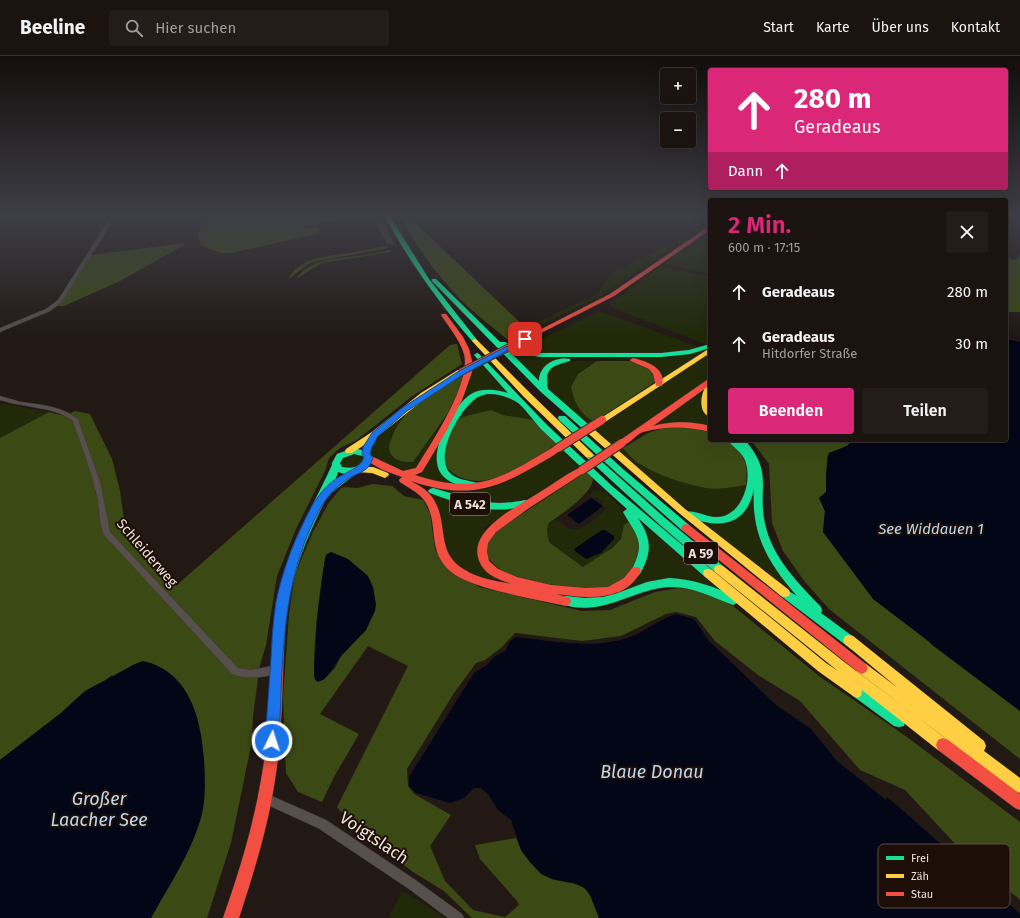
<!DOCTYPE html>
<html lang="de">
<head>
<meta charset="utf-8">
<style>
  body { margin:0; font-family:"Fira Sans",sans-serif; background:#231c19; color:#f1f3f6; height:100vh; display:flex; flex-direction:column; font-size:15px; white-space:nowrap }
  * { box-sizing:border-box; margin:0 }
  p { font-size:13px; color:#9f9e9f }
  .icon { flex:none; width:22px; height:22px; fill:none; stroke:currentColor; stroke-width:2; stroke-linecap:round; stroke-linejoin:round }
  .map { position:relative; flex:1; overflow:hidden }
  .side { position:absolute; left:708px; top:142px; width:300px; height:244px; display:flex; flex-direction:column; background:#1a1310; border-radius:4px; box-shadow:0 4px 16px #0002,0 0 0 1px #383230 }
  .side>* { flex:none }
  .guide { position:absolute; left:708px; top:12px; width:300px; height:122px; border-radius:4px; box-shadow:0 4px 16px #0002,0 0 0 1px #383230; background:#db2777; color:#fff; overflow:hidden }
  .buttons { position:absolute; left:660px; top:12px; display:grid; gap:8px }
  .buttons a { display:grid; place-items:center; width:36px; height:36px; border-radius:4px; background:#1a1310; box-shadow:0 4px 16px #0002,0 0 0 1px #383230; font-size:20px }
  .pin { position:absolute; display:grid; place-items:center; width:34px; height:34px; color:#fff; margin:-17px; border-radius:8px; box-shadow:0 2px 6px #0006 }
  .me { position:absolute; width:44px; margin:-22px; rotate:4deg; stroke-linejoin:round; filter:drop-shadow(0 0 3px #0008) }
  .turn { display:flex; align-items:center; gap:14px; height:84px; padding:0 20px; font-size:18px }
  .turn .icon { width:52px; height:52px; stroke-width:2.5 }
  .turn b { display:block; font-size:28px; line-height:34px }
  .then { display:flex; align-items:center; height:38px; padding:0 20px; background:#0003; gap:8px; font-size:15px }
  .round { display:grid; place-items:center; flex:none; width:42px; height:42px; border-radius:4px; background:#231c19 }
  .headline { display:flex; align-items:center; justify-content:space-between; height:68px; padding:0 20px }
  h1 { font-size:24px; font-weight:600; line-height:30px; color:#db2777 }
  .action { display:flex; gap:8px; margin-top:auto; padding:8px 20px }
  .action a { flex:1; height:46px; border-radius:4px; background:#db2777; color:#fff; font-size:16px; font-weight:600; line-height:46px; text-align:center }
  .action a+a { background:#231c19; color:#f1f3f6 }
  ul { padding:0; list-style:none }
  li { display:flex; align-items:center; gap:12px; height:52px; padding:0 20px }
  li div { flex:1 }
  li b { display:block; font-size:15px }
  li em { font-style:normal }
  header { display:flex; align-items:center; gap:24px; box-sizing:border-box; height:56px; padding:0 20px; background:#1a1310; border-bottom:1px solid #383230 }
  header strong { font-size:19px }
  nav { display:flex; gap:22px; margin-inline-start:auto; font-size:14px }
  .search { width:280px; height:36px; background:#231c19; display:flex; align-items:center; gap:10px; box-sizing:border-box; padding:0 14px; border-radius:4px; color:#9f9e9f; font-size:15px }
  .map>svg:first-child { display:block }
</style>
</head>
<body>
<header>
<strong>Beeline</strong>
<div class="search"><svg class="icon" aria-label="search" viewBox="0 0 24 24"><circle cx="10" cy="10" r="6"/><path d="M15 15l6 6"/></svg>Hier suchen</div>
<nav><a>Start</a><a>Karte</a><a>Über uns</a><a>Kontakt</a></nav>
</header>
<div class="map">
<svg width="1020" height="862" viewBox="0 0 1020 862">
  <rect width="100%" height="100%" fill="#221915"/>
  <!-- green -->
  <path fill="#212909" d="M689,179H690L603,239L529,275L524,272L595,239L615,215Z
    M710,179V218L664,208L681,195L685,196Z
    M660,210L710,221V286L705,288L611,251L609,248L639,227Z
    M597,256H602L702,292L680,296L540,297L521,293Z
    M706,293L662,324L635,304L582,302L554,306L539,324L508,295L512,294L516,295L641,301Z
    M710,297V323L612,389L595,374Z
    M577,305H597L578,318L594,366L588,370L549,334L545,316C553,307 566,306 577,305Z
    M481,309L507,336L491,334L458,352L461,432L419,421L471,315Z
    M701,335L710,362V371H651Z
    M492,337L510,342L534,364L503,359L491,354L458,362C467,346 473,340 492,337Z
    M0,347L49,356L0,382Z
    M412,353L444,362L417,413L409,416L375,403L371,393C380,376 397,365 412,353Z
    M623,392L632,401L686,427L707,432H730L746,429L741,450L720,463L691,455L682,449L617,395Z
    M561,393L580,411C543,434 522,454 475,446C462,444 448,436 435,431C489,446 518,420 561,393Z
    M354,398L361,399L364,403L361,411C353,412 347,415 341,409L342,404L347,400Z
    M597,434L606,436L633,466C616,489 608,496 583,511L550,487C545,477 546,470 554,463L557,465L559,464C575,486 592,464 607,453L601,448L603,446L596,441L594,443L589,439Z
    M431,438L517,452L484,472L487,475C480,489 472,497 483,512H645C652,496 647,484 643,468L717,532L682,523L668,522L654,524L627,533L486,523L466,516L449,501Z
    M752,439L755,455L794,537L700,465L736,464L747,453Z
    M403,835L446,862H388Z"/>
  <!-- forest -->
  <path fill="#3b4915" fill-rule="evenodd" d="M205,159H363L364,160L304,170L306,173L316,171L321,177L231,197H221L202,190L198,179Z
    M399,159H407L529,275L509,285C492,270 473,257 458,241C435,216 415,189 399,159Z
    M380,160L395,189L387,188L373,161Z
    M185,187L184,189L120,225L64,250H57L64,242L91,199Z
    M387,190L389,192L312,206L299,215L288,224C298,201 329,200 349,197C362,195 374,192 387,190Z
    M391,194V196L322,207L296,223C309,203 335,203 356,200C368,199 379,196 391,194Z
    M1020,198V256H1006V201L1016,204Z
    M457,288L462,308L411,341L357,384L340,392L329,402L325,415L296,473L277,520L266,589L260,609L253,659L252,685L231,787L207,862H151L168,830L112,619L101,628L85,635L61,657L0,704V382L49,356L65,360L75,355L90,358L112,403L120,435L125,471L178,528L450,289Z
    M597,305H634L648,310L656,325L594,366C579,356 575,348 571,331L578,318Z
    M466,318L448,357L413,406C405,406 396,406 391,398C388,393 389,389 391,384C401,351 439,334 466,318Z
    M491,354L503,359L534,364L557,388C524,408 480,446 445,410L444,390L458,362Z
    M669,370L710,375V384H728L737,391L747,409L746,429C733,431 719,434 706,432C683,428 658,419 638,407C632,403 628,397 623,392L648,377Z
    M751,384H852L847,390L829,397L827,401L826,437L819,442L825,455L823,476L933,590L1020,655V703L829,553L805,526L783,495L772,467L769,408Z
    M586,416L593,422C593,438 561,458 549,467C546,474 547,480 550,487L583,511L612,492L621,483L624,469L628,466L638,476L640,500L625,522L606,532L568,533L503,517L487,501V485L499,473Z
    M372,428L392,430L404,440L423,444L430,457L435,493L443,508L479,531L582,555L610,554L655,536L678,532L704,535L733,550L819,620L907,681L1020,766V844L959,792L905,734L860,714L800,645L758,619L715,585L696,561L676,556L666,558L621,580L582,585L515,577L502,591L485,604L476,607L454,637L407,713L408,730L414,738L451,759L430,790L445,825L473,854L505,861L519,849L517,845L480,803L475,789L516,782C522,799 535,815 552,823C562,827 574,825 584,832C592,838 596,853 599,862H472L444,835L413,816L355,772L337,751L408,610L368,590L320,658L359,678L334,721L322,746L298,736L286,717L283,641L289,558L295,518L313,476L328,448L340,433L344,431L358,432ZM327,498C351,500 347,507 364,516L369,566L366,574L341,600L335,612L323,624H315C311,610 321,511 327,498Z"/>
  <!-- water -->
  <path fill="#030616" d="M1006,283L1020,286V655L873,543L823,476L825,455L819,442L826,436V417L829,397L847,390L852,384H1006Z
    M591,442L603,450L579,468L567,459Z
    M602,474H605L614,480V483L601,497L586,503L575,495L574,493Z
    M331,496L348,503L368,520L373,531L376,548L375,555L366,574L341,600L329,618L323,624L317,626L314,620L317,563L325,502L327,498Z
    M676,558L694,563L709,585L776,649L811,673L837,705L886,744L887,741C911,761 934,782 957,803C978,821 1000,839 1020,858V862H599L590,839L585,832L574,827L552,823L541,818L530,806L521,794L511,764L498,754L488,738L481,732H474L464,742L450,747L416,737L409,730V721L474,617L487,609L494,601L506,594L510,585L516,581C555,585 598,595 635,579C649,572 661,563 676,558Z
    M143,605C189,615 201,662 204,703C205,722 206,739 202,758C192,796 170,828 151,862H0V704L61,657L85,635L135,608Z"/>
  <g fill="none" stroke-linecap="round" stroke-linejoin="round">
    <defs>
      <path id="street" d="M112,159H116L62,246L50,255L0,276V272L46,253L58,244Z
        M0,340C7,342 14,344 21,346C42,349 61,350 78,363L101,429L110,476L238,612L251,614L277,609L280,610L282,613L280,616C264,622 248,624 232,618L104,479C98,466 100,450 96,436C90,412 81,389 73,365C57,353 40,353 22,349C14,348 7,346 0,344Z
        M265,737L326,764L417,825L462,858L464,862H448L409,833L318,772L261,746L260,742L261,738Z"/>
      <path id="fast" d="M384,159H389L429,223L477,284V286H473C439,247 409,205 384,159Z
        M432,223H436L500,286H505L515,291L539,297H661L689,294L710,288V292L690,298L661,301H539L511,294L505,291L539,325C539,309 556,300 570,303V305C552,310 544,312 548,333L596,375L597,377L593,380L590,379L541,336L432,225Z
        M477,297L479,298L547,369L612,430L712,514L713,517L712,520L708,521L704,520L638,462C652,484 652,496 640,518L636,519L632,518L631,515C646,486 638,482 623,456L627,453C598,427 570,401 542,374C535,367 523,349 515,345C506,340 490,335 480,340C462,348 434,398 449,416C456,424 468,424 477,427L478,429L477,431C471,433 465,431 459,429C448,426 438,419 437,406C434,386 456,344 475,336C486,332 498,334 508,337L475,300L474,299Z
        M559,360H565L624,414L689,469L691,472L689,475H683L618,418L559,364L558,362Z
        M727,384L738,385L737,384H745C774,418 757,431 765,468C772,501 798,527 821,551L822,554L821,557L859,585L861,589L859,593L855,594L851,593L781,540L780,537L781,534L785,533L797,540C768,507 751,478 754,433C746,472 717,473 686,460L684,458L686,456C694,453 708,462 718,461C743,460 754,421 744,402C740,395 732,390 727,384Z
        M354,392L369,396L372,402L367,412L357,417L332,436L329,437C301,491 286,532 284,593L282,597L278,598L274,597C270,589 273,578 274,569C277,540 284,511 296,483C307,458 321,434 332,409V407L337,398ZM354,398L363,400L364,402C359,412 352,413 342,411L340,407L343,402ZM338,416L345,418L335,425Z
        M589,396L592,397L665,462L723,510L724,513L723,516L719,517L715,516L659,468L586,401L585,399Z
        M433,432C469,442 487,452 525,444L528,445L530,447L528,449C494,460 463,449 430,437L428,435L430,433Z
        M669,522C693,523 715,531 737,541L738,544L737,547L733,549C711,541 693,530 669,531C632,533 602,562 562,548L561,545L562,542L566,540L584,542L603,541L615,538L647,526Z
        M857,630L904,660L905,665L904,670L899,671L894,670L853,640L851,636L853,632Z"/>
      <path id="slow" d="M475,283L477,284L530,337L592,397L593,399L592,401H586L524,341L473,286L472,285Z
        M710,292V297L605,366H599L598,364Z
        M458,314H461L465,316L427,341L378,380L352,397H346L345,395L346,393L372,376L421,337Z
        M707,328H710L709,344L710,361C697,356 701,337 707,328Z
        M593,374L596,375L685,453L789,534L790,537L789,540L785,541L781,540L679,457L590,379L589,377Z
        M360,411H373L388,417L389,419L385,422L372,417L357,416L356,414L357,412Z
        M719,509L723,510L843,605L948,684L950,689L948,694L943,696L938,694L862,634L861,640L857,642L853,640L818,615L704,520L703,517L704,514L708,513L712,514L826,607L838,615L715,516L714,513L715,510Z
        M849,579L853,580L984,685L986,690L984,695L1020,722V737L1015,735L858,616L856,612L858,608L862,606L866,608L898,632L845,588L843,584L845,580Z"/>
      <path id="jam" d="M708,171H710V174L614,240L527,284H523L522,283L610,238Z
        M442,258H446L463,281L469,293L472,305V316L462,344L446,376L422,416L415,419C478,440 503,421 555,390H561L562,392C556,399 545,404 537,409C491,436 462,442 411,425C420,430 429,435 434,444C449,469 435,497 465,514C479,523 496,525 512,528C497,523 482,518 478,501C471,473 518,450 537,438C549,431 570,415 582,411L585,412L586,414L585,416L529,452L496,476L488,487L487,496L489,505L498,513L517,521L551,529L585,532L608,531L624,522L632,512L636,511L640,512L641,515C625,547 585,542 556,538L570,542L571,545L570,548L566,550C537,543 470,533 450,515C427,495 439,469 426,447C420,437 409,432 400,426L399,424L402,421L383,414L365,404L364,402L365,400H371L403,415L416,412C431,388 472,326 464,298C460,284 449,271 441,259Z
        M633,302C646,305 667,312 662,330H656L653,318L649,313L631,305L630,304Z
        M707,324H710V329L653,370C672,365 691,365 710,370V376C688,370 664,370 643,376C634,379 629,391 619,389L618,387L619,385Z
        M686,468L689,469L866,608L868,612L866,616L862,618L858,616L683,475L681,472L683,469Z
        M278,588L282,589L284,593C282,637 282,680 275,724C268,771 254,816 239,862H223C239,817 253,771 261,724C269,681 270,637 272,593L274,589Z
        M943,682L948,684L1020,738V754L1015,752L938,694L936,689L938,684Z"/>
    </defs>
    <!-- street casing -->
    <use href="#street" stroke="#3c3532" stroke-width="1"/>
    <!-- fast casing -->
    <use href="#fast" stroke="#3c3532" stroke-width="1"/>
    <!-- slow casing -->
    <use href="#slow" stroke="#3c3532" stroke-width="1"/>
    <!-- jam casing -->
    <use href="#jam" stroke="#3c3532" stroke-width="1"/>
    <!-- street -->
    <use href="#street" fill="#564f4b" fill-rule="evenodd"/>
    <!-- fast -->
    <use href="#fast" fill="#16e098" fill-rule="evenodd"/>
    <!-- slow -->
    <use href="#slow" fill="#ffcf43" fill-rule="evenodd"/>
    <!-- jam -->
    <use href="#jam" fill="#f24e42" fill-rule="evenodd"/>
    <defs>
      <path id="jam-bridge-far1" d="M461,316L525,283"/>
      <path id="jam-bridge" d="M558,392L602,364
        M582,414L622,387"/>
    </defs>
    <!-- jam-bridge-far1 casing -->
    <use href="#jam-bridge-far1" stroke="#3c3532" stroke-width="8" stroke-linecap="butt"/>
    <!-- jam-bridge casing -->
    <use href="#jam-bridge" stroke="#3c3532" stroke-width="10" stroke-linecap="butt"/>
    <!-- jam-bridge-far1 -->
    <use href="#jam-bridge-far1" stroke="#f24e42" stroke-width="6"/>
    <!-- jam-bridge -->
    <use href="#jam-bridge" stroke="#f24e42" stroke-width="8"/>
  </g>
  <!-- sky -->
  <linearGradient id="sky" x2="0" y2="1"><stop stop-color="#130e0c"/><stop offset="0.57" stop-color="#3e3e46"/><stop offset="1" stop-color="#3e3e46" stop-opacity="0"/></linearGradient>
  <rect width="1020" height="280" fill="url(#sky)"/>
  <!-- route -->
  <path fill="#1a73e8" stroke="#114b97" d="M523,282L529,283L464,318L407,355L378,380L372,391L370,398L373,402C368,416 362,415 351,421C339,428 328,439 321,451C280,524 283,604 279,685L277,690L272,692L267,690L265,685C267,658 269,631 271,603C272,584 273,565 276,546C283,512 296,480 312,450C318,440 324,432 333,425C343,417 361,412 364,402L362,398L363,391L372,377L402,352L459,315Z"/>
  <g text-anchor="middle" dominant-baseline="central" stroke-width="4" stroke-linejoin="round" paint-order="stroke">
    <!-- shield labels -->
    <g fill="#1d0e08" stroke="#aea19c" stroke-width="1">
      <rect x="450" y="437" width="40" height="22" rx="3"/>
      <rect x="684" y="486" width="34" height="22" rx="3"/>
    </g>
    <g font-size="13" font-weight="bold" fill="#ece0db">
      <text x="470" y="448">A 542</text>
      <text x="701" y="497">A 59</text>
    </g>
    <!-- street labels -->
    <g font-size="14" fill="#ece0db" stroke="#1d0e08">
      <text transform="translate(147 497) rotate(49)">Schleiderweg</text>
    </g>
    <!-- water labels -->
    <g font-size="15" font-style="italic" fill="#bcd8f1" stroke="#1d0e08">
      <text x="931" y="473">See Widdauen 1</text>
    </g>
    <!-- near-street labels -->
    <g font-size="17" fill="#ece0db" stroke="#1d0e08">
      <text transform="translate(374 782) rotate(34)">Voigtslach</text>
    </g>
    <!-- near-water labels -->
    <g font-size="18" font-style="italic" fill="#bcd8f1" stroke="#1d0e08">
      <text x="652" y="716">Blaue Donau</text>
      <text x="99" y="743">Großer<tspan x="99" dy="21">Laacher See</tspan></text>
    </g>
  </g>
  <!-- legend -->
  <rect x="878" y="788" width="132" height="64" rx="6" fill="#1d0e08" stroke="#5b4d47" stroke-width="1"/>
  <rect x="886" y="800" width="18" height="4" fill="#16e098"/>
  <rect x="886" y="818" width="18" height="4" fill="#ffcf43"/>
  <rect x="886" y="836" width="18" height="4" fill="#f24e42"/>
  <g font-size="11" fill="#ece0db">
    <text x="911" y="806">Frei</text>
    <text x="911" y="824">Zäh</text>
    <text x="911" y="842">Stau</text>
  </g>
</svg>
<div class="buttons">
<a>+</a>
<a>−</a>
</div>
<div class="pin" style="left:525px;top:283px;background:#d93025"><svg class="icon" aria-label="arrive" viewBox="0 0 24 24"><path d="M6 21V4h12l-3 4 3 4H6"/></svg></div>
<svg class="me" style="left:272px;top:685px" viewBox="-20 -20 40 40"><circle r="17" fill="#1a73e8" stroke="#fff" stroke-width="3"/><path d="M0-11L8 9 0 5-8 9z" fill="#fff"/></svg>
<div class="guide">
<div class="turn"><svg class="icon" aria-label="ahead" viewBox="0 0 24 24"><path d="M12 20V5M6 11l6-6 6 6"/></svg><div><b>280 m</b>Geradeaus</div></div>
<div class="then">Dann<svg class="icon" aria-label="ahead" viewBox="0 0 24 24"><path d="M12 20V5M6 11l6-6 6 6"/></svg></div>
</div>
<section class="side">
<div class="headline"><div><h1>2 Min.</h1><p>600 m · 17:15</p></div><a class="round"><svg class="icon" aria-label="close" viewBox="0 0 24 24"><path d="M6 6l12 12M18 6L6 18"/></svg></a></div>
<ul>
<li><svg class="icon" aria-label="ahead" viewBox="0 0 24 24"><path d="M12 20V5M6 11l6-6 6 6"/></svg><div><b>Geradeaus</b></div><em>280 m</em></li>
<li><svg class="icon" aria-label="ahead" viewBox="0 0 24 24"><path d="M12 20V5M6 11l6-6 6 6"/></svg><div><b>Geradeaus</b><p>Hitdorfer Straße</p></div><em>30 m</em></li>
</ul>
<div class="action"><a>Beenden</a><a>Teilen</a></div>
</section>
</div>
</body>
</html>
